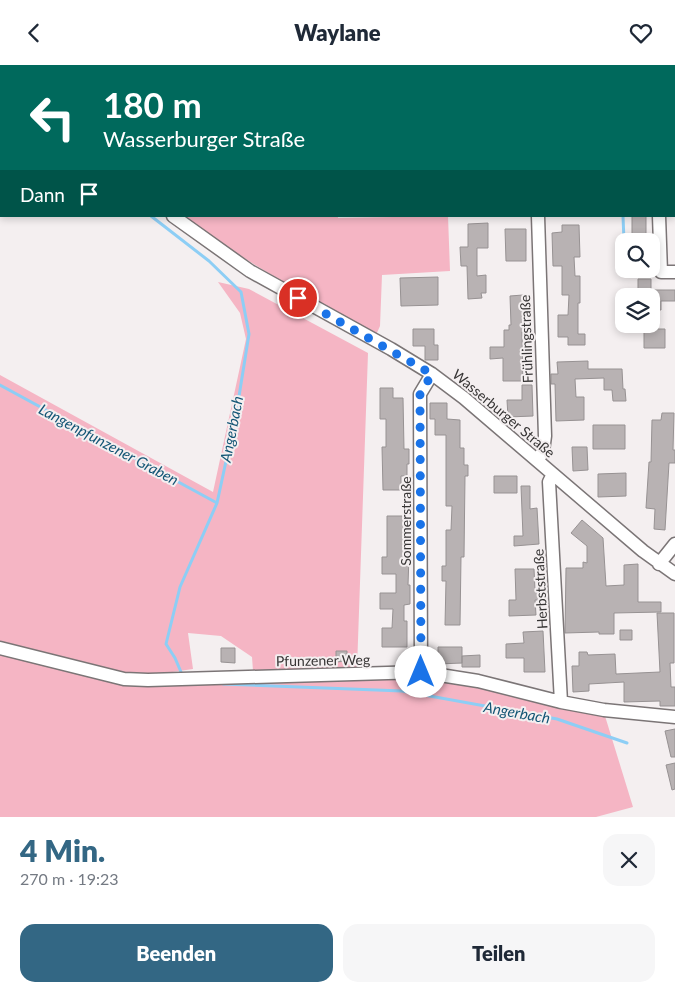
<!DOCTYPE html>
<html lang="de">
<head>
<meta charset="utf-8">
<style>
  body { margin:0; font-family:Lato,sans-serif; background:#f6f6f7; color:#1f2937; height:100vh; display:flex; flex-direction:column; font-size:19px; white-space:nowrap }
  * { box-sizing:border-box; margin:0 }
  p { font-size:16px; color:#747a83 }
  .icon { flex:none; width:28px; height:28px; fill:none; stroke:currentColor; stroke-width:2; stroke-linecap:round; stroke-linejoin:round }
  .map { position:relative; height:752px; overflow:hidden }
  .details { display:flex; flex-direction:column; background:#fff; flex:1 }
  .details>* { flex:none }
  .guide { position:absolute; left:0px; top:0px; width:675px; height:152px; box-shadow:0 2px 8px #0003; background:#00695c; color:#fff; overflow:hidden }
  .fabs { position:absolute; left:615px; top:168px; display:grid; gap:10px }
  .fabs a { display:grid; place-items:center; width:45px; height:45px; border-radius:10px; background:#fff; box-shadow:0 2px 8px #0003; font-size:25px }
  .pin { position:absolute; display:grid; place-items:center; width:42px; height:42px; color:#fff; margin:-21px; border:2px solid #fff; border-radius:50%; box-shadow:0 1px 5px #0007 }
  .me { position:absolute; width:55px; margin:-28px; rotate:0deg; stroke-linejoin:round; filter:drop-shadow(0 0 4px #0008) }
  .turn { display:flex; align-items:center; gap:18px; height:105px; padding:0 20px; font-size:22px }
  .turn .icon { width:65px; height:65px; stroke-width:2.5 }
  .turn b { display:block; font-size:35px; line-height:42px }
  .then { display:flex; align-items:center; height:48px; padding:0 20px; background:#0003; gap:10px; font-size:19px }
  .round { display:grid; place-items:center; flex:none; width:52px; height:52px; border-radius:15px; background:#f6f6f7 }
  .headline { display:flex; align-items:center; justify-content:space-between; height:85px; padding:0 20px }
  h1 { font-size:30px; font-weight:800; line-height:38px; color:#336784 }
  .action { display:flex; gap:10px; margin-top:auto; padding:10px 20px }
  .action a { flex:1; height:58px; border-radius:15px; background:#336784; color:#fff; font-size:20px; font-weight:800; line-height:58px; text-align:center }
  .action a+a { background:#f6f6f7; color:#1f2937 }
  header { display:flex; justify-content:space-between; align-items:center; height:65px; padding:0 20px; background:#fff; font-size:22px; font-weight:800 }
  .map>svg:first-child { display:block }
</style>
</head>
<body>
<header><svg class="icon" aria-label="back" viewBox="0 0 24 24"><path d="M15 5l-7 7 7 7"/></svg>Waylane<svg class="icon" aria-label="heart" viewBox="0 0 24 24"><path d="M12 20l-8-8c-3-5 5-10 8-4 3-6 11-1 8 4z"/></svg></header>
<div class="map">
<svg width="675" height="752" viewBox="0 0 675 752">
  <rect width="100%" height="100%" fill="#f4eff0"/>
  <!-- green -->
  <path fill="#f5b5c4" d="M30,0H337V1H31Z
    M447,0H675V68L674,1Z
    M184,151H338V153L448,151L450,206L382,210L380,261L376,270C310,233 244,197 184,151Z
    M218,217L249,224L368,288L357,604L253,606L252,592L221,571L188,568L193,604L145,611L125,609L0,579V310L213,427L246,274L240,248Z
    M0,586L102,611L421,613L473,620L559,643L605,651L633,742L596,752H0Z"/>
  <g fill="none" stroke-linecap="round" stroke-linejoin="round">
    <!-- stream -->
    <path stroke="#8dcef5" stroke-width="3" d="M617,0V1
      M0,16L1,17
      M151,151L209,196L241,227L249,269L236,350L217,438L180,522L166,579L175,593L181,607
      M623,151L624,176
      M625,204V205
      M0,320L217,438
      M223,619L402,626L557,654L627,678"/>
  </g>
  <!-- building -->
  <path fill="#b8b2b3" stroke="#979293" d="M632,151H646V176H632Z
    M488,158V183H477V211L486,210V228H481L482,233L468,234L467,201H461L460,182H468V159Z
    M562,160H579L580,192H574L575,211H580V238H578V269H585V280H568V272H558V250H568L569,230H562V201H553L552,168L562,167Z
    M505,164H526V196H506Z
    M438,212V240L401,241L400,213Z
    M638,214H651V224H638Z
    M651,225H675V236H661V245H651Z
    M523,230V237H526L527,267H522L523,316H503V293L490,294V282H504V265H509V260H511L510,231Z
    M413,264H434V280H438V295H425V281H413Z
    M644,264H665V283H644Z
    M588,296V304H622L623,324H625L626,336H613L612,325H604V313L575,314L576,332H584V355L556,356L555,319H551V309H558L557,297Z
    M522,320H532L533,351L508,352L507,335H522Z
    M380,323H393V333H403L404,384H409V399H407V411H401V425H383L382,382H386V354H380Z
    M430,338H447V354L460,355V383H464V400H468V411H465L464,492H461L460,560H445L446,516H442V501H446V465H451L452,441H446V370H435V354H430Z
    M662,348H674L673,385H675V398H669L665,465L654,464L655,444L646,443L649,397H651L652,355H661Z
    M593,360H625V384H593Z
    M572,382H587L588,405L573,406Z
    M626,408V431L598,432V409Z
    M494,411H517V428H494Z
    M521,421H530V444L537,443L539,479L514,481V471H523Z
    M387,451H406V462H410L408,520H410V539L404,540V556H407V582H382V563H392L393,544H380V528H396V509H382V492H387Z
    M582,455L603,473L606,521L624,520V500L638,499V537H661V547L614,548V569H599V567L565,568L566,503H583V497L587,498V481L571,468Z
    M515,504H534L535,525L541,524V535H535L536,550L509,551V535H516Z
    M657,548H674V598H670L671,622H675V641H660V636L624,637V617L589,619V626L573,627L572,601H579V587H587L588,590L615,589L616,609L660,607Z
    M620,565H632V575H620Z
    M543,566L545,607H524V593H506V579L524,578L523,567Z
    M438,582H462V598L438,599Z
    M221,583H235V598L221,597Z
    M336,586H347V596L336,597Z
    M480,590V602H462V591Z
    M675,664V692H671L665,666Z
    M675,698V724L672,725L666,700Z"/>
  <g fill="none" stroke-linecap="round" stroke-linejoin="round">
    <defs>
      <path id="minor" d="M18,0L20,1
        M674,124H675
        M173,151L250,206L391,284L432,309L464,333L643,486L675,509
        M659,151L661,207H675
        M538,395L543,386L545,371L538,151
        M553,409L549,417L561,637
        M659,499L675,479
        M0,583L124,614L148,615L421,607L478,616L561,637L604,645L675,652
        M421,607L420,329L432,309"/>
    </defs>
    <!-- minor casing -->
    <use href="#minor" stroke="#7b7576" stroke-width="15"/>
    <!-- minor -->
    <use href="#minor" stroke="#fff" stroke-width="12"/>
  </g>
  <g fill="none" stroke-linecap="round" stroke-linejoin="round">
    <!-- route -->
    <path stroke="#1a73e8" stroke-width="9" stroke-dasharray="0 16.2" d="M298,233L432,309L420,329L421,607"/>
  </g>
  <g text-anchor="middle" dominant-baseline="central" stroke-width="4" stroke-linejoin="round" paint-order="stroke">
    <!-- street labels -->
    <g font-size="14" fill="#363434" stroke="#f4eff0">
      <text transform="translate(526 274) rotate(-92)">Frühlingstraße</text>
      <text transform="translate(504 348) rotate(40)">Wasserburger Straße</text>
      <text transform="translate(405 456) rotate(-90)">Sommerstraße</text>
      <text transform="translate(540 524) rotate(-93)">Herbststraße</text>
      <text transform="translate(323 595) rotate(-1)">Pfunzener Weg</text>
    </g>
    <!-- water labels -->
    <g font-size="15" font-style="italic" fill="#135575" stroke="#f4eff0">
      <text transform="translate(231 364) rotate(-79)">Angerbach</text>
      <text transform="translate(109 379) rotate(28)">Langenpfunzener Graben</text>
      <text transform="translate(517 647) rotate(10)">Angerbach</text>
    </g>
  </g>
</svg>
<div class="fabs">
<a><svg class="icon" aria-label="search" viewBox="0 0 24 24"><circle cx="10" cy="10" r="6"/><path d="M15 15l6 6"/></svg></a>
<a><svg class="icon" aria-label="layers" viewBox="0 0 24 24"><path d="M12 4l9 5-9 5-9-5zM3 14l9 5 9-5"/></svg></a>
</div>
<div class="pin" style="left:298px;top:233px;background:#d93025"><svg class="icon" aria-label="arrive" viewBox="0 0 24 24"><path d="M6 21V4h12l-3 4 3 4H6"/></svg></div>
<svg class="me" style="left:421px;top:607px" viewBox="-20 -20 40 40"><circle r="19" fill="#fff"/><path d="M0-13L10 11 0 6-10 11z" fill="#1a73e8"/></svg>
<div class="guide">
<div class="turn"><svg class="icon" aria-label="left" viewBox="0 0 24 24"><path d="M17 20v-9H6M10 6l-5 5 5 5"/></svg><div><b>180 m</b>Wasserburger Straße</div></div>
<div class="then">Dann<svg class="icon" aria-label="arrive" viewBox="0 0 24 24"><path d="M6 21V4h12l-3 4 3 4H6"/></svg></div>
</div>
</div>
<section class="details">
<div class="headline"><div><h1>4 Min.</h1><p>270 m · 19:23</p></div><a class="round"><svg class="icon" aria-label="close" viewBox="0 0 24 24"><path d="M6 6l12 12M18 6L6 18"/></svg></a></div>
<div class="action"><a>Beenden</a><a>Teilen</a></div>
</section>
</body>
</html>
